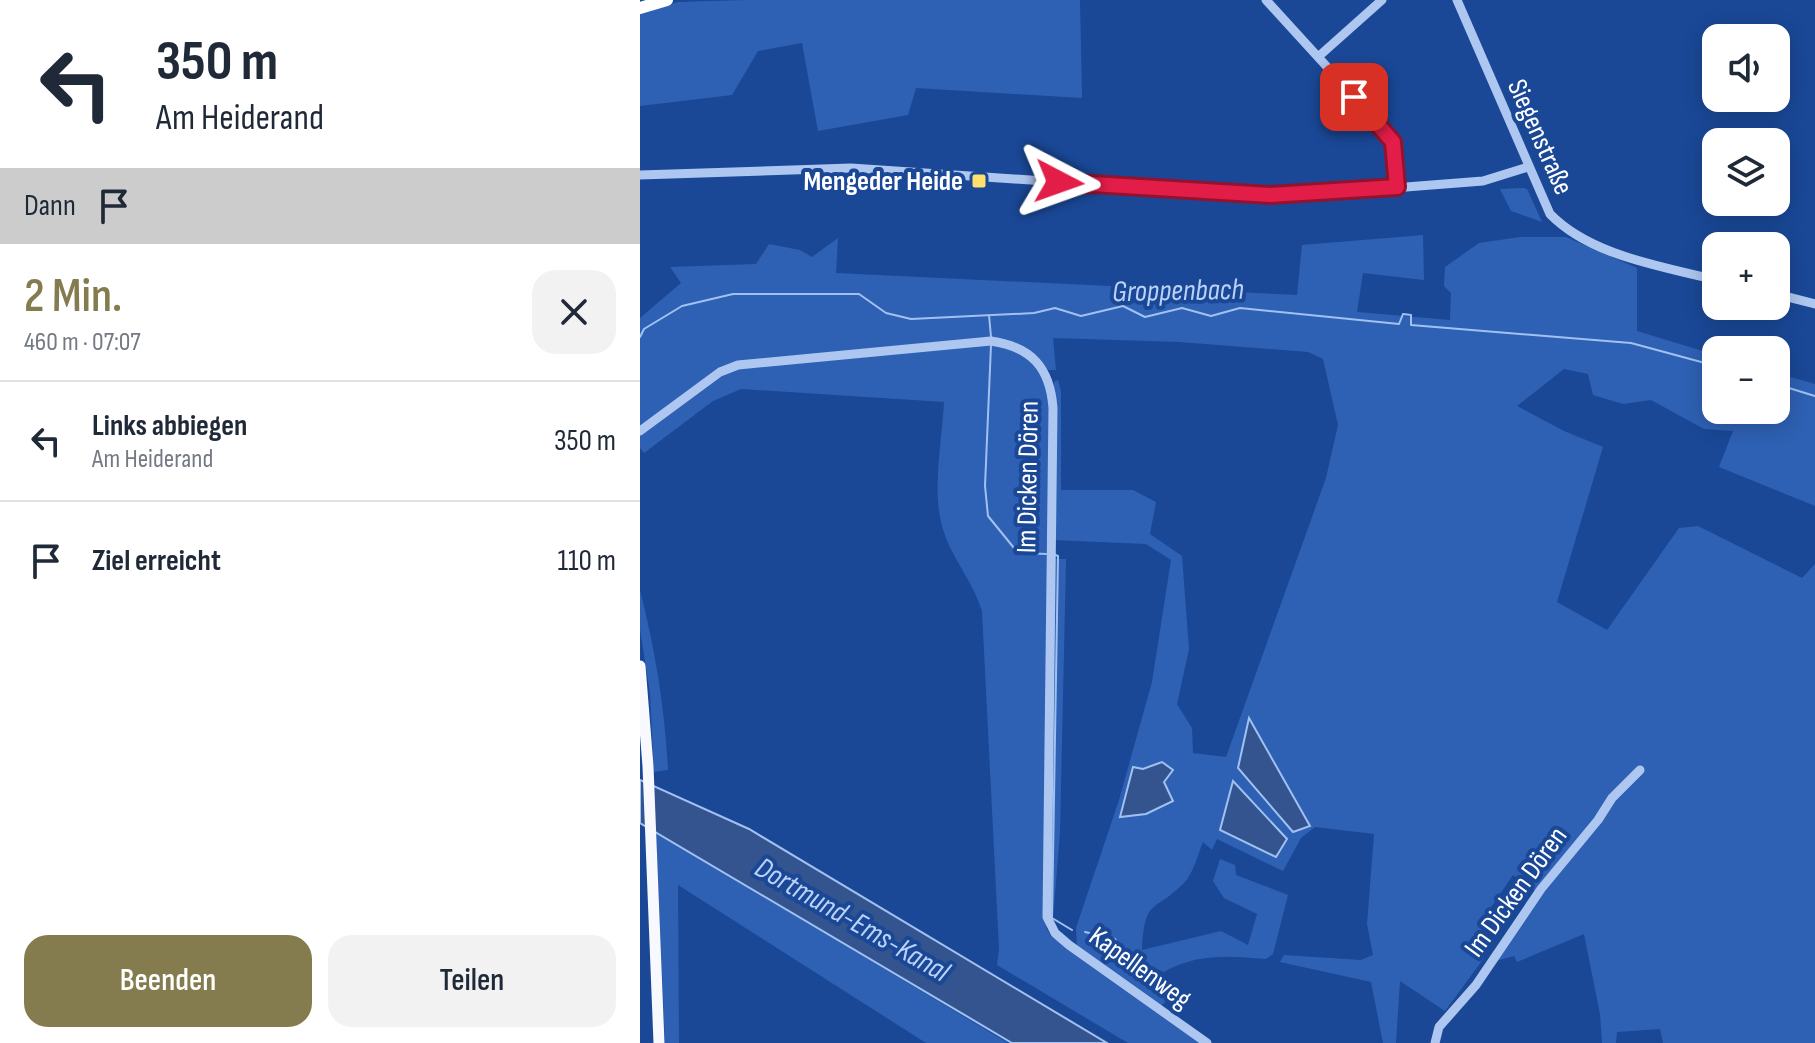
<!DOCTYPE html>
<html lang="de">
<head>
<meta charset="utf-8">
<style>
  body { margin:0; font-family:"Sofia Sans Condensed",sans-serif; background:#f2f2f3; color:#1f2937; height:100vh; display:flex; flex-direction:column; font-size:30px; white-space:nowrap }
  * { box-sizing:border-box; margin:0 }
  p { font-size:26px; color:#747a83 }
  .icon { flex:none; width:44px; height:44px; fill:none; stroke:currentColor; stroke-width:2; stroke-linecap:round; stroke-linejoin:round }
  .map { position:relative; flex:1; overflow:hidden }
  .details { display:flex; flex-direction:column; background:#fff; width:640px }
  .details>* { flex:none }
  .hud { background:#fff; color:#1f2937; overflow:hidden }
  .tools { position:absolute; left:1062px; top:24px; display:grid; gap:16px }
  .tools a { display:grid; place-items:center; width:88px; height:88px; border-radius:16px; background:#fff; box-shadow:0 4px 20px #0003; font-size:40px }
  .pin { position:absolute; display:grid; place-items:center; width:68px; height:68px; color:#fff; margin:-34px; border-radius:16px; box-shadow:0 4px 12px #0006 }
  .me { position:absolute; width:88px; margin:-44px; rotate:94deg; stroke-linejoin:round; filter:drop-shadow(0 0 6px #0008) }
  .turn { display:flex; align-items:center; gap:28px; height:168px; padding:0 24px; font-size:36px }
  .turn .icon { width:104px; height:104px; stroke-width:2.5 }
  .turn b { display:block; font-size:56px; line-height:68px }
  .then { display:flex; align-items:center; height:76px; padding:0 24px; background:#0003; gap:16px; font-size:30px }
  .round { display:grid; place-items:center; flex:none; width:84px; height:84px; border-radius:24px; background:#f2f2f3 }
  .summary { display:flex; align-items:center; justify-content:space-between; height:136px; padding:0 24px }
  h1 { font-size:48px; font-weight:600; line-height:60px; color:#847b4f }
  .action { display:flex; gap:16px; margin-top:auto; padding:16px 24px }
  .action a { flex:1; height:92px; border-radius:24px; background:#847b4f; color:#fff; font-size:32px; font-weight:600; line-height:92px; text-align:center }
  .action a+a { background:#f2f2f3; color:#1f2937 }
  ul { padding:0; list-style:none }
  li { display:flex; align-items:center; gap:24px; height:120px; padding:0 24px; border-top:2px solid #e0e1e3 }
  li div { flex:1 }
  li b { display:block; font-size:30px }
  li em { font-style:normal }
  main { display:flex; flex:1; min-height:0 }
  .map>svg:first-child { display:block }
</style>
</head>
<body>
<main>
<section class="details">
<div class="hud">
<div class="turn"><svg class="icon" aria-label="left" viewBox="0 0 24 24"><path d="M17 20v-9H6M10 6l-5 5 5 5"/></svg><div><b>350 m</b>Am Heiderand</div></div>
<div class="then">Dann<svg class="icon" aria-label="arrive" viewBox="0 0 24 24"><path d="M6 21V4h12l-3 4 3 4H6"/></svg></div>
</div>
<div class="summary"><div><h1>2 Min.</h1><p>460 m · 07:07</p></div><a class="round"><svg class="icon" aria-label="close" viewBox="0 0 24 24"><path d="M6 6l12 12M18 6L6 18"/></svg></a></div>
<ul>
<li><svg class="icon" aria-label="left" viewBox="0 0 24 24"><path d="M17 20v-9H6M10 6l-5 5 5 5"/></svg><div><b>Links abbiegen</b><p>Am Heiderand</p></div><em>350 m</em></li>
<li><svg class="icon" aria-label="arrive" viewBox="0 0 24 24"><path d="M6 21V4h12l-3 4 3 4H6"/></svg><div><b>Ziel erreicht</b></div><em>110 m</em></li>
</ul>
<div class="action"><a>Beenden</a><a>Teilen</a></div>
</section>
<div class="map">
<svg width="1175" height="1043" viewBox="0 0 1175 1043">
  <rect width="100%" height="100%" fill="#1a4897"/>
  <!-- green -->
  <path fill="#2e61b4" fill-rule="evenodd" d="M107,0H440L442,98L276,88L268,115L178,131L162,43L118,51L92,95L0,106V12L38,2Z
    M883,188L887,189L902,222L871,211L860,189Z
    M783,235L784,280L723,273L717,312L810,320L811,293L804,286L805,267L839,243L880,237H926L997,268V331L1076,355V410H1136V373L1175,384V506L1079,467L1093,431L1064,429L1011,400L983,404L953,395L948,374L924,369L877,406L924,431L963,447L917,602L967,630L1039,528L1058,526L1162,578L1175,564V1043H1023L1020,1029L977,1032L976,1043H962L960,1014L944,934L877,962L874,956L856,961L895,891L873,875L843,919L844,958L805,1011L760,981L756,1043H743L731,982L640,962L644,955L721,960L733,955L727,924L734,834L675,827L661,838L643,871L577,839L572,850L563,842C558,854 553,874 544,883C513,914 505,897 502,950L581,931L608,945L617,914L584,898L573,881L580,859L595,865L596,875L648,895L633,954L626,959C590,956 557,953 524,972L508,965L523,988L525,1002L520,1007L437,947L436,928L479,800L512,682L531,560L506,544L414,540L407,531L406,928L411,936L563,1043H488L357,965L359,949L342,611C333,581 310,556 302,526C292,488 302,441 304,402L101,389L73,401L4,453L0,448V318L41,283L30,267L116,264L129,244L160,250L172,257L198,238L196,273L657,295L662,245ZM413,338L540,342L668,352L683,359L698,425L686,478L586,757L553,753L552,728L537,704L549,649L542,556L510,534L516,502L493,490H421V391L418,380L414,382V390L388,354L395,357L408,370H416ZM609,719L669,825V826L653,831ZM522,763L532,770L524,782L533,801L506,814L481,817L493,768L503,769Z
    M411,559H426L420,833L413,918H410Z
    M0,590C15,649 25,709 28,770L14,772L10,693L0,629Z
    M16,832L368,1043H286L38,885L39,1043H25Z"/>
  <!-- water -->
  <path fill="#33548e" stroke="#a1c1f2" stroke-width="2" d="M609,718L670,826L653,832L598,768Z
    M522,762L533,770L524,782L533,801L506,814L480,817L493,767L503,769Z
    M0,780L109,829L467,1043H372L0,823Z
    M593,781L647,839L636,857L580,830Z"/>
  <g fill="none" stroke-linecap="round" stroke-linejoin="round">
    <!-- stream -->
    <path stroke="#a1c1f2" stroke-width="2" d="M349,315L351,337
      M0,337L4,329L42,306L93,294H219L246,313L271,319L394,313L415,308L441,316L483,306L505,317L542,308L571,316L600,308L759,324L763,314L771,315V325L991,343L1076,366
      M351,345L345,486L348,516L374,548L386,553L406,554
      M1136,384L1175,396
      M413,554L418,556L412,918L432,930
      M445,932L475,939L482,950"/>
    <!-- minor -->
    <path stroke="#aec7f0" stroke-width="9" d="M626,0L751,137L757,187
      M817,0L910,214C951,256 1021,266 1076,280
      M678,57L742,0
      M0,175L211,168L419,182L427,185L452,184L630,195L676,194L843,181L888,167
      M1136,294L1175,304
      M0,431L80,372L98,365L351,341C392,347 410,368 413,408L407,917L415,933L429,945L567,1043
      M795,1043L799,1027L836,985L901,889L958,820L972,798L1000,770"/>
    <!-- major -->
    <path stroke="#f7f9ff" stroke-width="11" d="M0,666L8,766L19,1043"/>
    <!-- highway -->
    <path stroke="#fff" stroke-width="12" d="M0,8L27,0"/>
  </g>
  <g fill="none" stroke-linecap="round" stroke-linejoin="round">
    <defs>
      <path id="route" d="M419,182L427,185L452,184L630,195L757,187L753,142L714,97"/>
    </defs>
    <!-- route casing -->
    <use href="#route" stroke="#92132f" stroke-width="20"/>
    <!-- route -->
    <use href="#route" stroke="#e11d48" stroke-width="14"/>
  </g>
  <!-- markers -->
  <rect fill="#ffdf6d" stroke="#1a4897" stroke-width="3" x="331" y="173" width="16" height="16" rx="4"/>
  <g text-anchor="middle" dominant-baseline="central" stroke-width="8" stroke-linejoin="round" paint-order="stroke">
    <!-- street labels -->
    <g font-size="28" fill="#fff" stroke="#1a4897">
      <text transform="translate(900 137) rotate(66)">Siegenstraße</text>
      <text transform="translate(388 477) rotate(-89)">Im Dicken Dören</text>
      <text transform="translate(876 892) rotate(-54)">Im Dicken Dören</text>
      <text transform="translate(500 968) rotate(36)">Kapellenweg</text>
    </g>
    <!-- poi labels -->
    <g font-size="28" font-weight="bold" fill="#fff" stroke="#1a4897" text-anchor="end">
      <text x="323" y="181">Mengeder Heide</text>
    </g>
    <!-- water labels -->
    <g font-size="30" font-style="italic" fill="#bad2f7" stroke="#1a4897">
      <text transform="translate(538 291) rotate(-1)">Groppenbach</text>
      <text transform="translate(212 920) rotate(30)">Dortmund-Ems-Kanal</text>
    </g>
  </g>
</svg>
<div class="tools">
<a><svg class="icon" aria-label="sound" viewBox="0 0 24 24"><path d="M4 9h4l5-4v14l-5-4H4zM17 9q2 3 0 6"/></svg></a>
<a><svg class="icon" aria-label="layers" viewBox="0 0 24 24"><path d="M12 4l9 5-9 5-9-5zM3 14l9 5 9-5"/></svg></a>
<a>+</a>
<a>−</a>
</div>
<div class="pin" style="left:714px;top:97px;background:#d93025"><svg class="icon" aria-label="arrive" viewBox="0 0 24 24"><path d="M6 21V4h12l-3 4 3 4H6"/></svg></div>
<svg class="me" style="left:419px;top:182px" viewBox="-20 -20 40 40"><path d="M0-17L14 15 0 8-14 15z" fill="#e11d48" stroke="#fff" stroke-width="4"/></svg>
</div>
</main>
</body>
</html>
